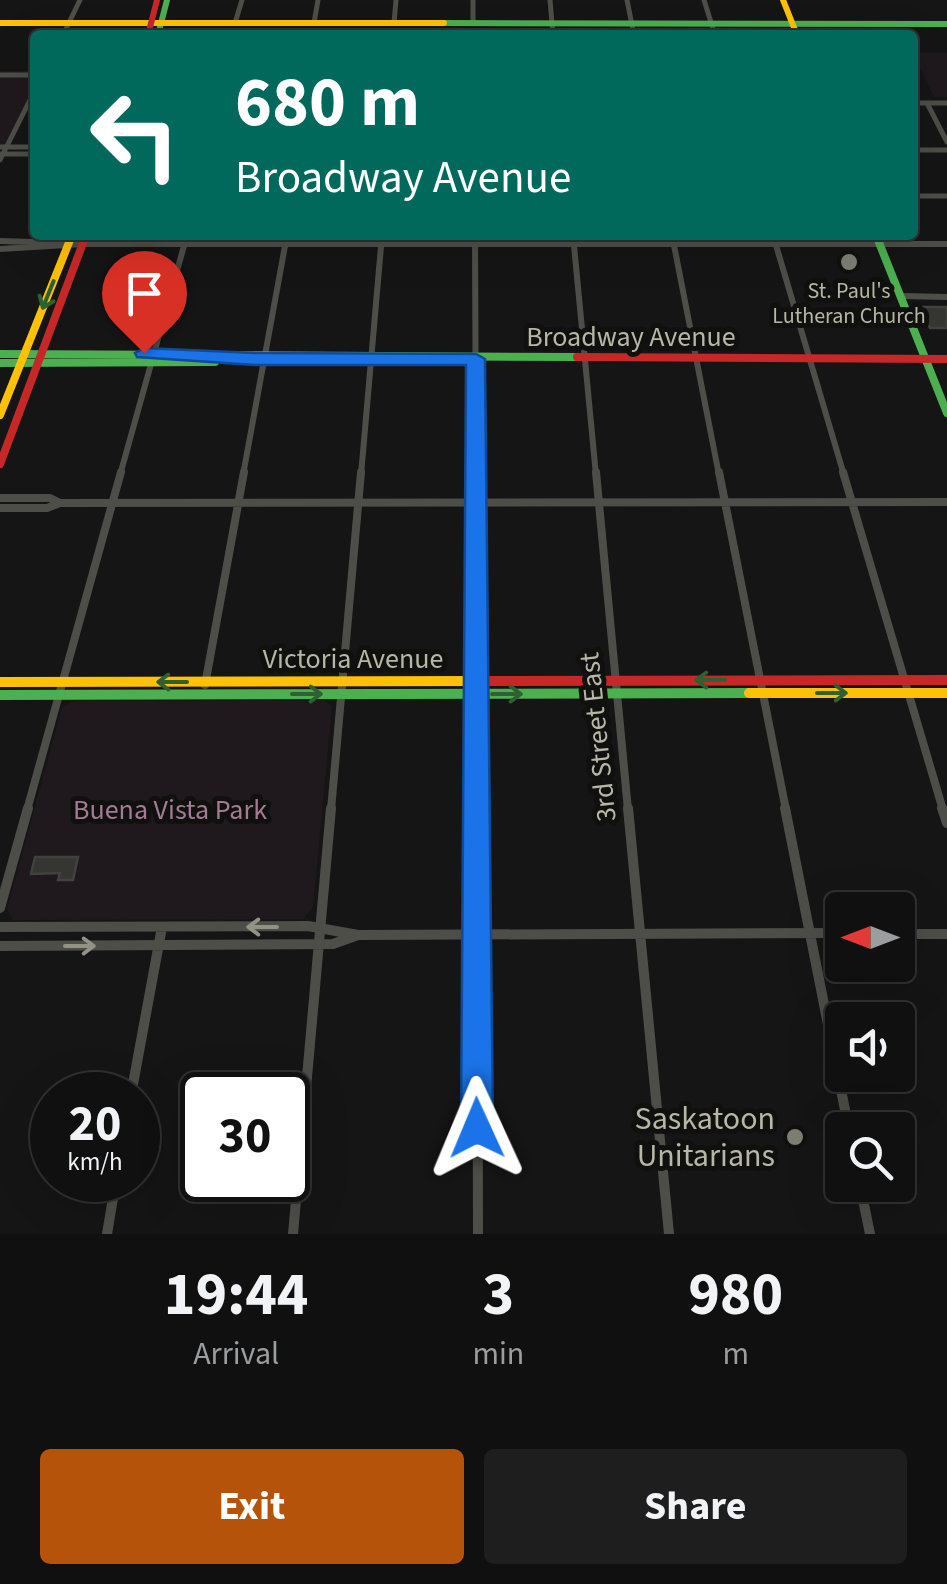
<!DOCTYPE html>
<html lang="en">
<head>
<meta charset="utf-8">
<style>
  body { margin:0; font-family:"Source Sans 3",sans-serif; background:#1e1e1e; color:#f1f3f6; height:100vh; display:flex; flex-direction:column; font-size:38px; white-space:nowrap }
  * { box-sizing:border-box; margin:0 }
  p { font-size:32px; color:#9c9d9f }
  .icon { flex:none; width:55px; height:55px; fill:none; stroke:currentColor; stroke-width:2; stroke-linecap:round; stroke-linejoin:round }
  .map { position:relative; height:1234px; overflow:hidden }
  .details { display:flex; flex-direction:column; background:#101010; flex:1 }
  .details>* { flex:none }
  .banner { position:absolute; left:30px; top:30px; width:888px; height:210px; border-radius:10px; box-shadow:0 10px 40px #0002,0 0 0 2px #303030; background:#00695c; color:#fff; overflow:hidden }
  .needle { width:65px; rotate:270deg }
  .fabs { position:absolute; left:825px; top:892px; display:grid; gap:20px }
  .fabs a { display:grid; place-items:center; width:90px; height:90px; border-radius:10px; background:#101010; box-shadow:0 10px 40px #0002,0 0 0 2px #303030; font-size:50px }
  .speed { position:absolute; left:30px; top:1072px; display:flex; gap:20px; font-size:50px; font-weight:700; text-align:center }
  .speed>* { display:grid; place-content:center; width:130px; height:130px; border-radius:50%; background:#101010; box-shadow:0 10px 40px #0002,0 0 0 2px #303030; line-height:1 }
  .speed small { font-size:25px; font-weight:400 }
  .speed .limit { border:5px solid #111; border-radius:15px; background:#fff; color:#111 }
  .pin { position:absolute; display:grid; place-items:center; width:85px; height:85px; color:#fff; margin:-102px -42px; border-radius:50% 50% 50% 0; rotate:-45deg; box-shadow:0 0 10px #0007 }
  .pin .icon { rotate:45deg }
  .me { position:absolute; width:110px; margin:-55px; rotate:359deg; stroke-linejoin:round; filter:drop-shadow(0 0 8px #0008) }
  .turn { display:flex; align-items:center; gap:35px; height:210px; padding:0 40px; font-size:45px }
  .turn .icon { width:130px; height:130px; stroke-width:2.5 }
  .turn b { display:block; font-size:70px; line-height:85px }
  .eta { display:flex; justify-content:space-evenly; align-items:center; height:170px; text-align:center }
  .eta b { font-size:60px; font-weight:700; line-height:70px }
  .primary-button { display:flex; gap:20px; margin-top:auto; padding:20px 40px }
  .primary-button a { flex:1; height:115px; border-radius:10px; background:#b45309; color:#fff; font-size:40px; font-weight:700; line-height:115px; text-align:center }
  .primary-button a+a { background:#1e1e1e; color:#f1f3f6 }
  .map>svg:first-child { display:block }
</style>
</head>
<body>
<div class="map">
<svg width="947" height="1234" viewBox="0 0 947 1234">
  <rect width="100%" height="100%" fill="#151515"/>
  <!-- green -->
  <path fill="#1f191d" d="M912,53H947V97H934Z
    M0,71H35V90L7,147H0Z
    M324,700L332,706L313,907L303,919L13,920L7,909L62,708L74,701Z"/>
  <!-- building -->
  <path fill="#353532" stroke="#41413d" stroke-width="2.5" d="M921,307H947V328H930Z
    M35,857H78L73,880H58L60,873L31,874Z"/>
  <g fill="none" stroke-linecap="round" stroke-linejoin="round">
    <!-- street-far3 -->
    <path stroke="#4e4e49" stroke-width="5" d="M473,0V23
      M550,0L553,35
      M627,0L634,35
      M704,0L715,35
      M235,23L242,0
      M314,23L318,0
      M394,23L396,0
      M63,35L80,0
      M0,75H35
      M912,103H947
      M927,103L947,142
      M0,147H35
      M912,150H947
      M0,154H35
      M0,160L35,90
      M912,196H947"/>
    <!-- street-far2 -->
    <path stroke="#4e4e49" stroke-width="6" d="M475,235L476,475
      M573,235L596,475
      M672,235L719,475
      M773,235L844,475
      M0,241L64,243
      M0,249L83,244H947
      M901,296L947,297
      M120,475L187,235
      M243,475L287,235
      M361,475L382,235"/>
    <!-- street-far1 -->
    <path stroke="#4e4e49" stroke-width="8" d="M476,472L477,810
      M596,472L628,810
      M719,472L786,810
      M843,472L943,810
      M0,498H50L60,503L947,502
      M0,508H47L60,503
      M205,685L244,472
      M27,810L121,472
      M331,810L361,472"/>
    <!-- street -->
    <path stroke="#4e4e49" stroke-width="10" d="M477,808L478,1234
      M628,808L669,1234
      M785,808L849,1130
      M942,808L947,823
      M0,908L28,808
      M0,927L308,926L358,935L842,933
      M898,934H947
      M0,946L333,944L358,935
      M131,1095L162,927
      M860,1185L870,1234
      M107,1234L116,1180
      M293,1234L331,808"/>
    <!-- fast-far2 -->
    <path stroke="#4caf50" stroke-width="6" d="M444,23L947,24
      M158,35L167,0"/>
    <!-- fast-far1 -->
    <path stroke="#4caf50" stroke-width="8" d="M876,235L947,413
      M0,354L577,357
      M0,363L215,362"/>
    <!-- fast -->
    <path stroke="#4caf50" stroke-width="10" d="M0,695L749,693"/>
    <!-- slow-far2 -->
    <path stroke="#ffc107" stroke-width="6" d="M783,0L797,35
      M0,23H444"/>
    <!-- slow-far1 -->
    <path stroke="#ffc107" stroke-width="8" d="M0,415L72,235"/>
    <!-- slow -->
    <path stroke="#ffc107" stroke-width="10" d="M0,682L490,681
      M749,693H947"/>
    <!-- jam-far2 -->
    <path stroke="#c62828" stroke-width="6" d="M148,35L157,0"/>
    <!-- jam-far1 -->
    <path stroke="#c62828" stroke-width="8" d="M577,357L947,359
      M0,464L86,235"/>
    <!-- jam -->
    <path stroke="#c62828" stroke-width="10" d="M490,681L947,680"/>
  </g>
  <!-- one-way arrows -->
  <defs><path id="oneway-shaft" d="M-6 0H5M1.5-3L5.5 0L1.5 3" fill="none" stroke-width="1.6" stroke-linecap="round" stroke-linejoin="round" transform="scale(2.5)"/></defs>
  <g stroke="#2e6030">
    <use href="#oneway-shaft" transform="translate(48 295) rotate(112)"/>
    <use href="#oneway-shaft" transform="translate(710 680) rotate(180)"/>
    <use href="#oneway-shaft" transform="translate(172 682) rotate(180)"/>
    <use href="#oneway-shaft" transform="translate(832 693)"/>
    <use href="#oneway-shaft" transform="translate(307 694)"/>
    <use href="#oneway-shaft" transform="translate(507 694)"/>
  </g>
  <g stroke="#929285">
    <use href="#oneway-shaft" transform="translate(262 927) rotate(180)"/>
    <use href="#oneway-shaft" transform="translate(80 946)"/>
  </g>
  <!-- route -->
  <path fill="#1a73e8" stroke="#114b97" stroke-width="2.5" d="M144,348L255,353L476,354L485,359L493,1128L488,1139L477,1144L466,1139L461,1128L466,365H255L137,357L135,353Z"/>
  <!-- markers -->
  <g fill="#7e7e73" stroke="#10110f" stroke-width="4">
    <circle cx="849" cy="262" r="10"/>
    <circle cx="795" cy="1137" r="10"/>
  </g>
  <g text-anchor="middle" dominant-baseline="central" stroke-width="10" stroke-linejoin="round" paint-order="stroke">
    <!-- far-poi labels -->
    <g font-size="22" fill="#b7b7a5" stroke="#10110f">
      <text x="849" y="291">St. Paul's<tspan x="849" dy="25">Lutheran Church</tspan></text>
    </g>
    <!-- street labels -->
    <g font-size="28" fill="#b7b7a5" stroke="#10110f">
      <text x="631" y="337">Broadway Avenue</text>
      <text x="353" y="659">Victoria Avenue</text>
      <text transform="translate(598 737) rotate(-96)">3rd Street East</text>
    </g>
    <!-- park labels -->
    <g font-size="28" fill="#a37b94" stroke="#10110f">
      <text x="170" y="810">Buena Vista Park</text>
    </g>
    <!-- near-poi labels -->
    <g font-size="32" fill="#b7b7a5" stroke="#10110f" text-anchor="end">
      <text x="775" y="1119">Saskatoon<tspan x="775" dy="37">Unitarians</tspan></text>
    </g>
  </g>
</svg>
<div class="fabs">
<a><svg class="needle" viewBox="-14 -14 28 28"><path d="M0-13l5 13h-10z" fill="#e53935"/><path d="M0 13l5-13h-10z" fill="#9c9d9f"/></svg></a>
<a><svg class="icon" aria-label="sound" viewBox="0 0 24 24"><path d="M4 9h4l5-4v14l-5-4H4zM17 9q2 3 0 6"/></svg></a>
<a><svg class="icon" aria-label="search" viewBox="0 0 24 24"><circle cx="10" cy="10" r="6"/><path d="M15 15l6 6"/></svg></a>
</div>
<div class="speed"><div>20<small>km/h</small></div><div class="limit">30</div></div>
<div class="pin" style="left:144px;top:353px;background:#d93025"><svg class="icon" aria-label="arrive" viewBox="0 0 24 24"><path d="M6 21V4h12l-3 4 3 4H6"/></svg></div>
<svg class="me" style="left:477px;top:1128px" viewBox="-20 -20 40 40"><path d="M0-17L14 15 0 8-14 15z" fill="#1a73e8" stroke="#fff" stroke-width="4"/></svg>
<div class="banner">
<div class="turn"><svg class="icon" aria-label="left" viewBox="0 0 24 24"><path d="M17 20v-9H6M10 6l-5 5 5 5"/></svg><div><b>680 m</b>Broadway Avenue</div></div>
</div>
</div>
<section class="details">
<div class="eta">
<div><b>19:44</b><p>Arrival</p></div>
<div><b>3</b><p>min</p></div>
<div><b>980</b><p>m</p></div>
</div>
<div class="primary-button"><a>Exit</a><a>Share</a></div>
</section>
</body>
</html>
